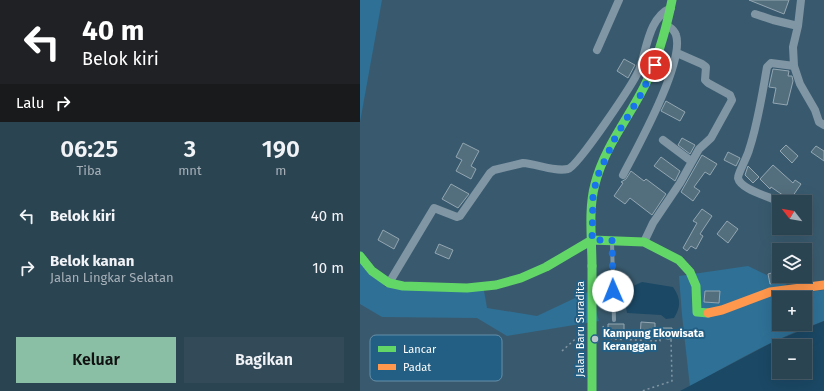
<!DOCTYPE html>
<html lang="id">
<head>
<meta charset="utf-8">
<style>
  body { margin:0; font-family:"Fira Sans",sans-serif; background:#334b59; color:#f1f3f6; height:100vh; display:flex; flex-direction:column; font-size:15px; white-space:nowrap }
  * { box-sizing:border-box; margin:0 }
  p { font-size:13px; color:#a6b0b8 }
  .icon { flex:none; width:22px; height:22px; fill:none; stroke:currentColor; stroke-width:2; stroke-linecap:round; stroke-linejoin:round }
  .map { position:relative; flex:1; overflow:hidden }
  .panel { display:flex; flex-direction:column; background:#2b4452; width:360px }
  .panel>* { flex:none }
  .hud { background:#202124; color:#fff; overflow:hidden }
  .needle { width:26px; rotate:301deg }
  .buttons { position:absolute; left:412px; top:195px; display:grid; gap:8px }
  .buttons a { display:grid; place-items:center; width:40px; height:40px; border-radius:0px; background:#2b4452; box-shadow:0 4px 16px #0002,0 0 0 1px #475c69; font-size:20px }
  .pin { position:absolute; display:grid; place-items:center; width:34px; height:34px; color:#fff; margin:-17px; border:2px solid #fff; border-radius:50%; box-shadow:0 1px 4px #0007 }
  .me { position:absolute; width:44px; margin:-22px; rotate:359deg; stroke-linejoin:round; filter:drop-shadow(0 0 3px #0008) }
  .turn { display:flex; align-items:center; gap:14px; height:84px; padding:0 16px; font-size:18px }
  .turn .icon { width:52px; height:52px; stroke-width:2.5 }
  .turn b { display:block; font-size:28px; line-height:34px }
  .then { display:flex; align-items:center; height:38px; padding:0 16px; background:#0003; gap:8px; font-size:15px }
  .eta { display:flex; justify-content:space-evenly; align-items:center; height:68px; text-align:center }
  .eta b { font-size:24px; font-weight:600; line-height:28px }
  .primary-button { display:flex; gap:8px; margin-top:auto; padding:8px 16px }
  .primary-button a { flex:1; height:46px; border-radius:0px; background:#8abfa5; color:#111; font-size:16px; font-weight:600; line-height:46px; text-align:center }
  .primary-button a+a { background:#334b59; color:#f1f3f6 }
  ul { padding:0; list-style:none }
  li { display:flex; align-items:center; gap:12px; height:52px; padding:0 16px }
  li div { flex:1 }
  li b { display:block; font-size:15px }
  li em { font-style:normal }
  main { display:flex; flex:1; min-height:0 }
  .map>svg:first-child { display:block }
</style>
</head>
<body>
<main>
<section class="panel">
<div class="hud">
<div class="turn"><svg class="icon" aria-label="left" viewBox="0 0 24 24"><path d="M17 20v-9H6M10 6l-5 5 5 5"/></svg><div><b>40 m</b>Belok kiri</div></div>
<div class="then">Lalu<svg class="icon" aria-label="right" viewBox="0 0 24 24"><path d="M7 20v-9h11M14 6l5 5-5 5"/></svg></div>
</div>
<div class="eta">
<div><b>06:25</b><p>Tiba</p></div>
<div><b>3</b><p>mnt</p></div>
<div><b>190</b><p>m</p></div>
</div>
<ul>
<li><svg class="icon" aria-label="left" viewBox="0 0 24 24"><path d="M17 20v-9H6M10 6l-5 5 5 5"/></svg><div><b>Belok kiri</b></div><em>40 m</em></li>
<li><svg class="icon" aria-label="right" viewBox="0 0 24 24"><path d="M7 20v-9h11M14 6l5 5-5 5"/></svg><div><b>Belok kanan</b><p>Jalan Lingkar Selatan</p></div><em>10 m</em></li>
</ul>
<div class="primary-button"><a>Keluar</a><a>Bagikan</a></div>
</section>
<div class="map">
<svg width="464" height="391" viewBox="0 0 464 391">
  <rect width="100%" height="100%" fill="#395a6e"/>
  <!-- green -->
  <path fill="#2f7096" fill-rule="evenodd" d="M0,0H22L0,122Z
    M2,251L25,287L75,283L123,285L127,308L177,316L230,291L239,321L147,336L117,318L22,317L0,304V252Z
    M388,266L443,293L464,290V321C417,337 373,362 330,387L322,315L319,276ZM419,298H445V324H419Z"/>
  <!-- water -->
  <path fill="#1b4865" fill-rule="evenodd" d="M282,282L313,287C321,298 321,307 314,318L306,319L301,315L267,313L264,296L271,287Z
    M464,321V391H320L413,342ZM419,346H445V372H419Z"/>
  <!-- building -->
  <path fill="#536e7d" stroke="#93a6b2" d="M389,0H429L424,14Z
    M264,59L275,65L268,78L257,71Z
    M413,69L429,71L428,76H432L433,81L427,105L413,103L416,88L409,87Z
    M306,101L325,112L320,121L301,111Z
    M322,138L335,145L330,154L318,145Z
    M103,143L119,151L111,166L116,169L111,179L96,171L102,160L96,157Z
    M426,145L438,156L432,163L420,151Z
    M456,146L464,151V161L451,152Z
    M368,152L380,158L376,166L364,160Z
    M342,155L357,164L350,175L345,172L334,187L340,191L333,201L321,192Z
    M301,157L320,171L315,181L294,166Z
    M413,165L433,183L435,180L441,184L430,200L411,187L410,189L400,179Z
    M388,166L399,177L393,183L385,175Z
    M271,171L284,181L286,179L306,194L292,215L270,198L265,204L254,196L263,183L261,182L266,179Z
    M91,184L109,194L98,208L82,199Z
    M342,209L352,216L340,234L343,236L336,249L331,246L327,251L323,248L337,223L333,221Z
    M367,221L378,229L368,243L357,234Z
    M23,230L39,239L34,249L18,240Z
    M79,244L93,250L89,259L75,253Z
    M419,271V282L410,284L408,274Z
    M345,291H360L359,303L344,302Z
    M281,322L295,323V328H312V339L280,337Z
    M248,324H264V338H248Z"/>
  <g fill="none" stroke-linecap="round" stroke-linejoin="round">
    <!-- path -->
    <path stroke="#8096a4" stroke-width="1.5" stroke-dasharray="2 3" stroke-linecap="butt" d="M243,326L246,336L252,339L300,341V338L311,339L312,381L282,391
      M202,351L222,333"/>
    <!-- lane -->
    <path stroke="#8096a4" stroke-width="4" d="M252,242L254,320"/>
    <!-- street -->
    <path stroke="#8096a4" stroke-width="8" d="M395,14L413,20L438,26
      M237,50L259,0
      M434,66L440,84L455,110L459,122L464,125
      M303,140L331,161
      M263,175C277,148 325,62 316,35C315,31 311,28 308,26
      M419,202C409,196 381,190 378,178C377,176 388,155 389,150C398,123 402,95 407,67L411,63L434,66L433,47L438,26L441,0
      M284,242L293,223L320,183L339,149L351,138L372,100L370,95L348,83L345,80L346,67L342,64L317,53
      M29,283L74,208L97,217L100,216L130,173L134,170L163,163C177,164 194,172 208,169C218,166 273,84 279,70C287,50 288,18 311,8"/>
    <!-- fast -->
    <path stroke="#63d668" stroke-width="9" d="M0,256L12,271L29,283L43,286L107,288L136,285L161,278L186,267L232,240L284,242L319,260L330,272L336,286L337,312L348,313
      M232,266C232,239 228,210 235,184C244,148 268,119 284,87C298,59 306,30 312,0"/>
    <!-- slow -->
    <path stroke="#ff974d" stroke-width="9" d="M348,313L362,310L410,292L464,285"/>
    <!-- fast-bridge -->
    <path stroke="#63d668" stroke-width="9" d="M232,266V391"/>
  </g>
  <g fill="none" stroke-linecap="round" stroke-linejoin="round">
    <!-- route -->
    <path stroke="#1a73e8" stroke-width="7" stroke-dasharray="0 12.6" d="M253,291L252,240H232L233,196L237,177L255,138L280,96L295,65"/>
  </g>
  <!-- markers -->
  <circle fill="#bac5cc" stroke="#235f84" stroke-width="1.5" cx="235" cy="339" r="4"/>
  <g text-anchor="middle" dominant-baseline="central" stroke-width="4" stroke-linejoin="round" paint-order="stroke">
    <!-- street labels -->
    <g font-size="11" fill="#fff" stroke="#235f84">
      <text transform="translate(220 329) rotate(-90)">Jalan Baru Suradita</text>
    </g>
    <!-- poi labels -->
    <g font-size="11" font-weight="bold" fill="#fff" stroke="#235f84" text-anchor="start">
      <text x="243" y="333">Kampung Ekowisata<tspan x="243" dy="13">Keranggan</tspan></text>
    </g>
  </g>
  <!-- legend -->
  <rect x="10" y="335" width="132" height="46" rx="6" fill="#235f84" stroke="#658fa9" stroke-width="1"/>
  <rect x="18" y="346" width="18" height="6" fill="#63d668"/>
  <rect x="18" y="364" width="18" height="6" fill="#ff974d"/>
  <g font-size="11" fill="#fff">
    <text x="43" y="353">Lancar</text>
    <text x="43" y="371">Padat</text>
  </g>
</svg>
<div class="buttons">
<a><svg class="needle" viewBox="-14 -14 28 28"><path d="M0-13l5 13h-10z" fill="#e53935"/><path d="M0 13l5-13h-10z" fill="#a6b0b8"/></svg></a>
<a><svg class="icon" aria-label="layers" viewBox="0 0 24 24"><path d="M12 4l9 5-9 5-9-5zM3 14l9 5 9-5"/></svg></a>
<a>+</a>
<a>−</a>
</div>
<div class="pin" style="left:295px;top:65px;background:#d93025"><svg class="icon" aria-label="arrive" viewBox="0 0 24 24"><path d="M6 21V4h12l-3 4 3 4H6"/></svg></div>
<svg class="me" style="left:253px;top:291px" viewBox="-20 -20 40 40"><circle r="19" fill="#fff"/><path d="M0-13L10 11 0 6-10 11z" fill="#1a73e8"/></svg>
</div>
</main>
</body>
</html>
